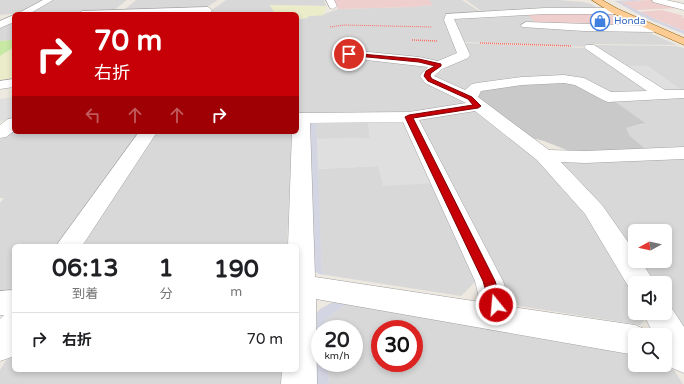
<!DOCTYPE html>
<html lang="ja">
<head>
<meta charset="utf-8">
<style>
  body { margin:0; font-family:"Varela Round","Noto Sans JP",sans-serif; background:#f2f2f2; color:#202124; height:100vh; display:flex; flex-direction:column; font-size:15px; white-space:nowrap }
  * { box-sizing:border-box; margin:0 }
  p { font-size:13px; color:#757577 }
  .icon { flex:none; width:22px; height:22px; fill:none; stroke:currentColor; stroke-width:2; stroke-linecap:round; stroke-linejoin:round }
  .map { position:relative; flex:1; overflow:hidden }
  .drawer { position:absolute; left:12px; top:244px; width:287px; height:128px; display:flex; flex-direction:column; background:#fff; border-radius:6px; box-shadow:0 2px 6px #0003 }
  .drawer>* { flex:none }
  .banner { position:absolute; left:12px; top:12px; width:287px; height:122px; border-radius:6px; box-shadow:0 2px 6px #0003; background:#c60006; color:#fff; overflow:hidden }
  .needle { width:26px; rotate:262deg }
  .tools { position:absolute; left:628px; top:224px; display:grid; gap:8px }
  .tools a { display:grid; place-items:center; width:44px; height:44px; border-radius:6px; background:#fff; box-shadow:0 2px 6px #0003; font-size:20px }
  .speed { position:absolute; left:311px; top:320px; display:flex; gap:8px; font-size:20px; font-weight:700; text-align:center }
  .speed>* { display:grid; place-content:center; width:52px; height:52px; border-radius:50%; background:#fff; box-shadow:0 2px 6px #0003; line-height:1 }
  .speed small { font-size:10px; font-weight:400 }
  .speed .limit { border:6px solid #d22; background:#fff; color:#111 }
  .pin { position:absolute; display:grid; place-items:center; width:34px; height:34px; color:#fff; margin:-17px; border:2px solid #fff; border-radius:50%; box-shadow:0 1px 4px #0007 }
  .me { position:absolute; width:44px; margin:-22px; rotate:343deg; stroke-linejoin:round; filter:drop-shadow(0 0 3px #0008) }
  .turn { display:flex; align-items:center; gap:14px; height:84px; padding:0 16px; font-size:18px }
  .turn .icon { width:52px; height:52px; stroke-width:2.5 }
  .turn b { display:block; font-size:28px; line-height:34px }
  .lanes { display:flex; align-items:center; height:38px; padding:0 16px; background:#0003; justify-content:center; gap:20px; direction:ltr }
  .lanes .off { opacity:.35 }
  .eta { display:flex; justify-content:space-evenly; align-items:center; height:68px; text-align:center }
  .eta b { font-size:24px; font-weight:700; line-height:28px }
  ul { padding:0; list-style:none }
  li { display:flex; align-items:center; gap:12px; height:52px; padding:0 16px; border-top:1px solid #e0e0e0 }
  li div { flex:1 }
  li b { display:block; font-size:15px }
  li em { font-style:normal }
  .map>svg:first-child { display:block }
</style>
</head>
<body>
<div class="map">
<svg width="684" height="384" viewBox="0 0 684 384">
  <rect width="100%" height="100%" fill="#ede8e0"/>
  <!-- residential -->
  <path fill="#d9d8d8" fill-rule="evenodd" d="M0,0H45L19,13L0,15Z
    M53,0H127L113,11L106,12L27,14Z
    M136,0H218L205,8L123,11Z
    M226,0H324L326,6L270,5L275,14H206Z
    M408,0H462L482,13L445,15L444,20L458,52L456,56L422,73L466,101L465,103L463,105L418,113L297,114V19L307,18L308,16L324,15V14L338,9L411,7L433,5Z
    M466,0H557L583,2L591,4L601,10L484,13Z
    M526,13L641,29L677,45L593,44L589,47L463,42L454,23L453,16Z
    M14,21V40L0,41V28Z
    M464,43L588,48L658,94L612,96L530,80L468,87V91L433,79L436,74L459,60Z
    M596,45L676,46L684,48V92L647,66H619L592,47Z
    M684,95V329L665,301V283H653L638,261H665V231H635V257L551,157L647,150L630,136L626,128L644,124L610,98Z
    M469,109L481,112L510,135L580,201L635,287V313H649L650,315L640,325L519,306L503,297L418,118Z
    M316,120H368L370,138L316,139Z
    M14,129V132H139L55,246H14V287L10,289L0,290V203L4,198H0V140Z
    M157,132H292L287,246H81Z
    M378,166L437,183L478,279L461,296L326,275L322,271L317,169Z
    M348,303L635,351V365L665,364L674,370L683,384H329L328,363H354V329H325V320ZM380,329H414V363H380Z
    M14,348V370H281V384H0V370Z"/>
  <!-- commercial -->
  <path fill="#efcece" d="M334,0H429L433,5L411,7L338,9Z
    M649,0H653L681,8L636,10L619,2Z
    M662,10L684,16L681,17L684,18V31L638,12Z
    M605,12L639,28L538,25L526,13Z"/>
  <!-- religious -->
  <path fill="#c9c9c9" d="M565,80L610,98L645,123L626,128L630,136L647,150L582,156L544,141L532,138L479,100L475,93L476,90Z"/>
  <!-- farmland -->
  <path fill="#ebedca" d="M270,5L326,6L324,15L309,16L307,18L297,19V14H275Z
    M14,47V80L0,83V56Z"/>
  <!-- grass -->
  <path fill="#c8e9a4" d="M14,40V47L0,56V41Z"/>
  <!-- parking -->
  <path fill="#dfdfdf" d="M620,66H646L684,92L662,94Z
    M14,97V117L0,122V99Z
    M368,120L409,122L437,183L383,186L378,166L317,169L316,139L370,138Z"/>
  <!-- plaza -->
  <path fill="#d4d5e2" d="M631,0H645L620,2L659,21L684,31V34L643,17L615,1Z
    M316,120L322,271L326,275L319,274L314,271L311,268L310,123Z
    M333,302L348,303L325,320V329H320V363H328L329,384H316L314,317L320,309Z"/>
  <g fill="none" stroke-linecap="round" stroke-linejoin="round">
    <defs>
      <path id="minor" d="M43,0H53L29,14H17Z
        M326,0H334L337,6L333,9L330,8Z
        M652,0H666L684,4V10L653,2Z
        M208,7L212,10L211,12L168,14H77L82,11Z
        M545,8H615L620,11L615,14H545L454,19L470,55L468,58L442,69L434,76L465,90L472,84L477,83L522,77L564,75L584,78L611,92L647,91L586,49L584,47L586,45H594L665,90H684V98L608,102L603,100L575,85L564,83L522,85L481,91L478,97L549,150L585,151L684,147V159L585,163L561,162L602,205L635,252V261H641L655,283H635V292L631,291L585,214L537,160L475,111L419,120L503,281L512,307L635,325L647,330L649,335H635V355L316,299L317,384H281L282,370H297V246H288L292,132H297V113L409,112L466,103L425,83L420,76L428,67L349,58L345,57L343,54L345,51L349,50L419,57L438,61L457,53L444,20L446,14ZM403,122L475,281L480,302L315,277L310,123Z
        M14,15V22L0,28V21Z
        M526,22L653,26L658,29L653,32L584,31L522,27L521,25Z
        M14,79V87L0,89V81Z
        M14,118V131L6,137L0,138V125L8,119Z
        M139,132H157L82,246H56Z
        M14,290V353L12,357L0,361V319L4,315H0V291Z
        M665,303L669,304L684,327V373L672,368L665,355V335H654L643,313H665Z"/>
      <path id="major" d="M592,0H602L618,9L684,38V45L612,13Z"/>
    </defs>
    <!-- minor casing -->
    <use href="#minor" stroke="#a2a2a2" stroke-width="1"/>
    <!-- major casing -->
    <use href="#major" stroke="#925d00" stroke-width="1"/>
    <!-- path-far1 -->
    <path stroke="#fb6d62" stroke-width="1" stroke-dasharray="1 1" stroke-linecap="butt" d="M330,27L344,25L432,27"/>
    <!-- path -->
    <path stroke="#fb6d62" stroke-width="1.5" stroke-dasharray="1 1" stroke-linecap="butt" d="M412,40L437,41
      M480,43L571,46"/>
    <!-- minor -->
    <use href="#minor" fill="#fff" fill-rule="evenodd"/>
    <!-- major -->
    <use href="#major" fill="#fdcc95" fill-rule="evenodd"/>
  </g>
  <!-- route -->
  <path fill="#c60006" stroke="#810004" d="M349,53L419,59L441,64V66L431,73L430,76L432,79L472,97L481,106L478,108L413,118L495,281L502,305L500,309L496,310L492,309L490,305L483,281L405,117L409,115L473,105L468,99L428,81L424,76L426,71L435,66L419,62L347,55L346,54Z"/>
  <!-- icons -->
  <defs>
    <symbol id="shop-ring" viewBox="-11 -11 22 22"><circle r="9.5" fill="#fff" stroke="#3f7fe0" stroke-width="1.5"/><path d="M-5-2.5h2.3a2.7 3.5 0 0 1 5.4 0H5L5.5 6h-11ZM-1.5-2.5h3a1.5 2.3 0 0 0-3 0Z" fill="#3f7fe0"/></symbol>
  </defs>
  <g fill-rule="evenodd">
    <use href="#shop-ring" x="589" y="10" width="22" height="22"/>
  </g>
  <g text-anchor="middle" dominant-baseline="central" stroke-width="3.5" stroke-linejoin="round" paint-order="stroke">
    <!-- far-shop labels -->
    <g font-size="10" fill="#366cbe" stroke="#fff" text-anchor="start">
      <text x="614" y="21">Honda</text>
    </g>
  </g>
</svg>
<div class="tools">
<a><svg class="needle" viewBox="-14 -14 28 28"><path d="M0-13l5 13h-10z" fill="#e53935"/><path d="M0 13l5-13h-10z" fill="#757577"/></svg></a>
<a><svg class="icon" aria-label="sound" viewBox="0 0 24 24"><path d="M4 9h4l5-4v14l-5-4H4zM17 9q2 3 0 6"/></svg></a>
<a><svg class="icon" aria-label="search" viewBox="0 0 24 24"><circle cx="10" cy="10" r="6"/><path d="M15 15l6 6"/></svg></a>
</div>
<div class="speed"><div>20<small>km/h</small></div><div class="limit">30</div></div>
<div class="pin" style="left:349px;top:54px;background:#d93025"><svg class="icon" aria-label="arrive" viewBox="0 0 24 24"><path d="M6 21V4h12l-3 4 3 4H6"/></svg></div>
<svg class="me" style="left:496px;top:305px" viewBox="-20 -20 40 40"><circle r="17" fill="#c60006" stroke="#fff" stroke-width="3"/><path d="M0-11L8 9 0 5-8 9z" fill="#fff"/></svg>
<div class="banner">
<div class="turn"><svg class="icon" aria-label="right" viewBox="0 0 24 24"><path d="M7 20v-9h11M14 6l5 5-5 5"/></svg><div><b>70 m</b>右折</div></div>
<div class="lanes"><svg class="icon off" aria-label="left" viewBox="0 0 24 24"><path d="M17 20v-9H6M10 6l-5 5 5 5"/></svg><svg class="icon off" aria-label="ahead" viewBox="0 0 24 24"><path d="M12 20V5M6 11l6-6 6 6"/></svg><svg class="icon off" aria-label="ahead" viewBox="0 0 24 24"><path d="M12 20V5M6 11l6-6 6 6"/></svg><svg class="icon" aria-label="right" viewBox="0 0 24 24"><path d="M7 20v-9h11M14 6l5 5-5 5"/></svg></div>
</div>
<section class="drawer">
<div class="eta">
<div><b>06:13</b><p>到着</p></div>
<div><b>1</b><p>分</p></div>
<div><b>190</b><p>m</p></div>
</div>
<ul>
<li><svg class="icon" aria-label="right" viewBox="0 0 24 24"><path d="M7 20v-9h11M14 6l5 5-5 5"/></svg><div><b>右折</b></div><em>70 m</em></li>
</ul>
</section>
</div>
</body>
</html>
